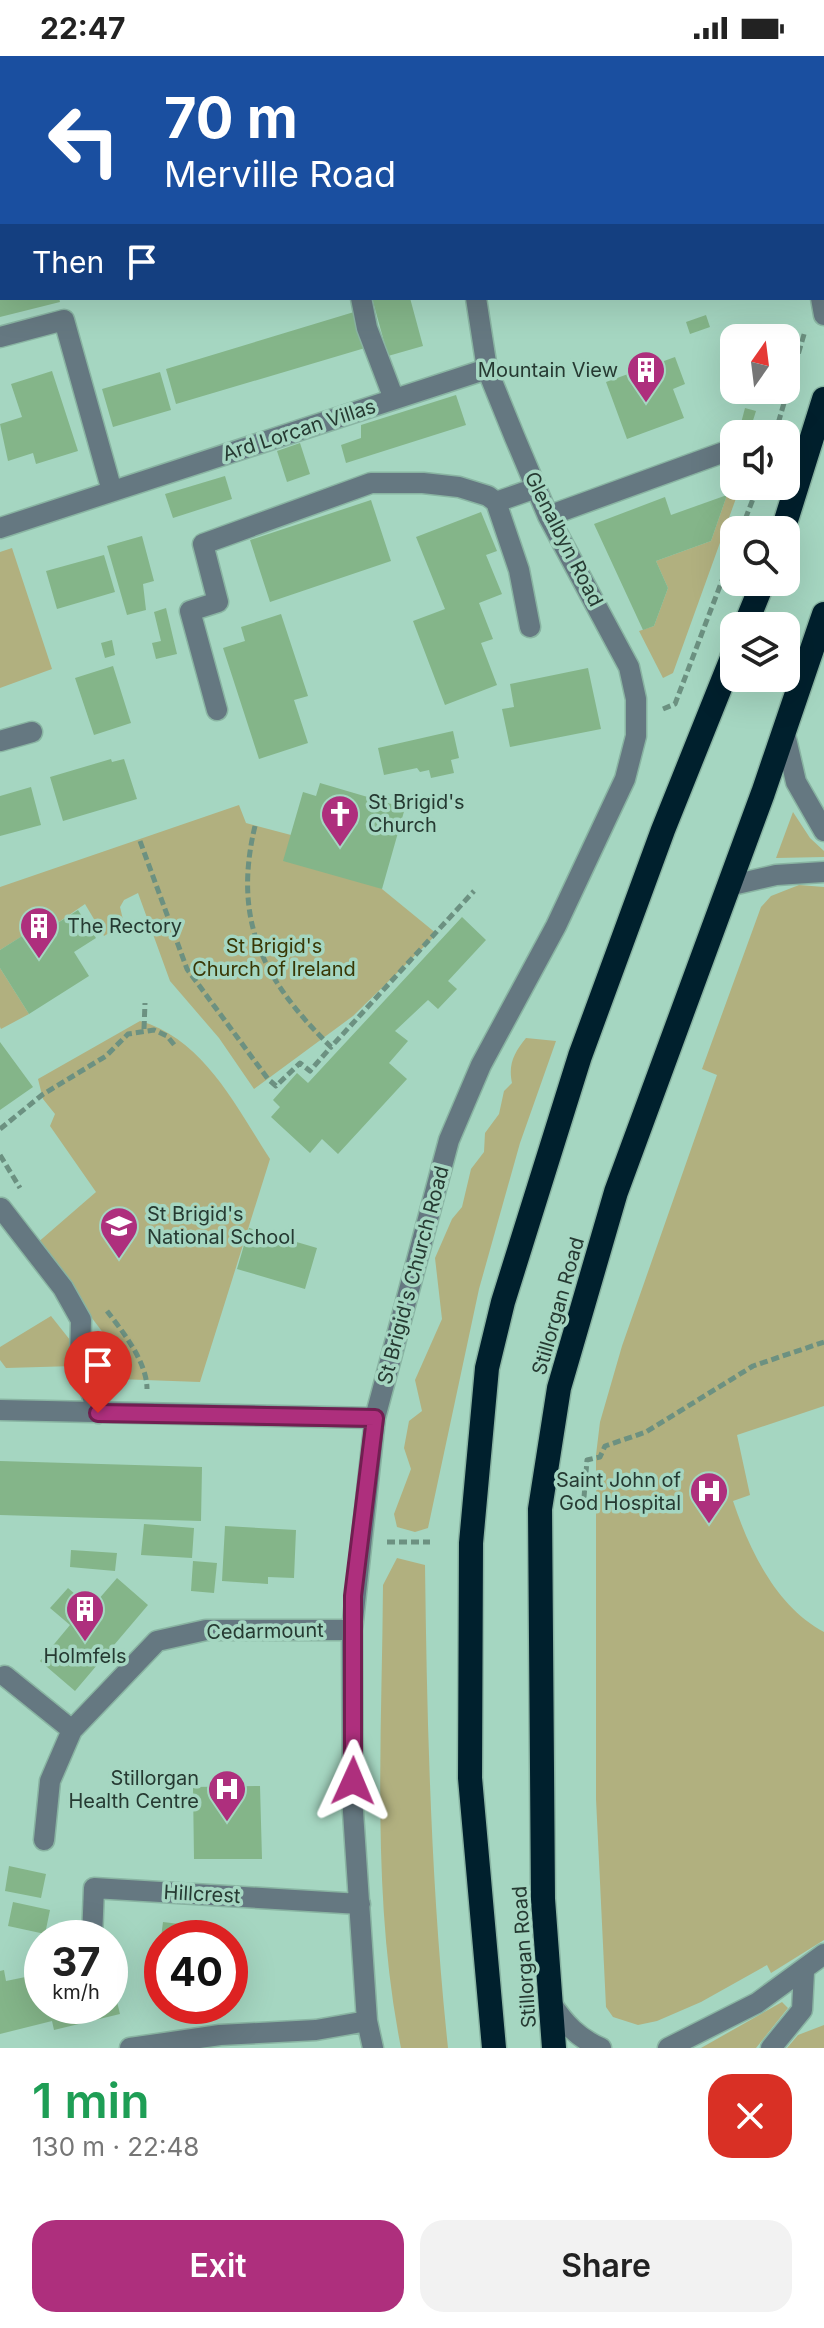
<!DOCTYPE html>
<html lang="en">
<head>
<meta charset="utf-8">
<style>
  body { margin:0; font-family:Inter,sans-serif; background:#f2f2f2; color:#222; height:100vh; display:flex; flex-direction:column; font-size:30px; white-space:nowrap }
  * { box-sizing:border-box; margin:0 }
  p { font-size:26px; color:#767676 }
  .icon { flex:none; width:44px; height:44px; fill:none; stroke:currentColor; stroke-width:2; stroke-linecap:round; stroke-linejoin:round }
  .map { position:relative; height:1992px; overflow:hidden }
  .sheet { display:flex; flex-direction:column; background:#fff; flex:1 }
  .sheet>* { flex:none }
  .top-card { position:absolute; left:0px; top:0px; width:824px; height:244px; box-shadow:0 8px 32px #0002; background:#1a4fa0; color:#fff; overflow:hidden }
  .needle { width:52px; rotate:14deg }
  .tools { position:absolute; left:720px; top:268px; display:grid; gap:16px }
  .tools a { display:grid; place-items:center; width:80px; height:80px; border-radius:16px; background:#fff; box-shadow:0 8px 32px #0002; font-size:40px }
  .speed { position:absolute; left:24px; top:1864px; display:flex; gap:16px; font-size:40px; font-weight:700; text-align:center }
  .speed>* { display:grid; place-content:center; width:104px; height:104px; border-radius:50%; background:#fff; box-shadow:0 8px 32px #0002; line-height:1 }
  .speed small { font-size:20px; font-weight:400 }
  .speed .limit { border:12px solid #d22; background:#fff; color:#111 }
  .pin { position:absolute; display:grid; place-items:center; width:68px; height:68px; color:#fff; margin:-82px -34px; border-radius:50% 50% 50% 0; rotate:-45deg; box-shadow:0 0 8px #0007 }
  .pin .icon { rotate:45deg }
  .me { position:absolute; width:88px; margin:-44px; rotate:1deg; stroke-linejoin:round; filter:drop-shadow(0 0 6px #0008) }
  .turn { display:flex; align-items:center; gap:28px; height:168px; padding:0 32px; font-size:36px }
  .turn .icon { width:104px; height:104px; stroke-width:2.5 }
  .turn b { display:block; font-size:56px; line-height:68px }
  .then { display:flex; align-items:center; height:76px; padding:0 32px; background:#0003; gap:16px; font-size:30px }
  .round { display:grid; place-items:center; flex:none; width:84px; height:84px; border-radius:24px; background:#f2f2f2 }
  .summary { display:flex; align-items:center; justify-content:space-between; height:136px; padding:0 32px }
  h1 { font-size:48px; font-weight:600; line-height:60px; color:#1e9e55 }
  .cta { display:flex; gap:16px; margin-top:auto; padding:16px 32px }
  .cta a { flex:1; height:92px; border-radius:24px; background:#ae2f7d; color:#fff; font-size:32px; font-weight:600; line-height:92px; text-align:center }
  .cta a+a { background:#f2f2f2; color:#222 }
  .status { display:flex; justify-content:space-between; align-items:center; height:56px; padding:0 40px; background:#fff; direction:ltr }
  .status svg { height:22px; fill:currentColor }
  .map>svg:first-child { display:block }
</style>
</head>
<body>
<div class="status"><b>22:47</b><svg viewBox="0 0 49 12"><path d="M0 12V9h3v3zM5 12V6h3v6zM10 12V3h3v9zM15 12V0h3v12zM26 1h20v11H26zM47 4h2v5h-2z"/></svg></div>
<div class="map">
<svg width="824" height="1992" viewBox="0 0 824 1992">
  <rect width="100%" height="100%" fill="#a5d6c1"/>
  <!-- green -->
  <path fill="#b1b07f" d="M739,434L673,617L663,622L639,575L654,570L668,532L656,505L711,485L727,439Z
    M12,492L52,613L0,632V496Z
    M239,749L246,767L291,779L382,833L437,878L353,960L254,1033L219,982L170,925L138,837L124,844L120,851L124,868L104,880L85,848L56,868L51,862L0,894V831Z
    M793,756L810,782L824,795V801L776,802Z
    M799,829L824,831V1350L737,1379L750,1439L733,1445C749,1493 776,1551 824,1576V1884L771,1917L767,1909L701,1946L657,1965L638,1969L613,1961L606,1951L596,1743V1399L600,1366L622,1290L717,1019L702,1013L761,851L771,840Z
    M0,912L29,958L1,973L0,971Z
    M140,965C204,983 236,1051 270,1103L200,1326L118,1323L109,1312L90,1311L107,1282L36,1188L96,1136L50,1070L55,1058L43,1043L38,1023Z
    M526,982L556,985L520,1087L479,1233L428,1472L415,1476L397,1471L394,1458L411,1413L404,1392L409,1365L422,1355L415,1324L442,1263L435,1202L452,1163L462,1151L471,1113L484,1096L485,1077L499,1058L504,1035L512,1027C508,1008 514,997 526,982Z
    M51,1260L74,1289L75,1310L6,1312L0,1304V1291Z
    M397,1502L425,1509C427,1670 431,1831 448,1992H401C371,1841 382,1682 383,1529Z
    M782,1946L788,1952L756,1992H701Z
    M824,1969V1992H787L798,1979Z"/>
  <!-- building -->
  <path fill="#84b589" d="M0,242H59L60,246L0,261Z
    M372,242H410L423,290L388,300Z
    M354,256L365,292L176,348L166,313Z
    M706,259L710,271L690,278L686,266Z
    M675,301L685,328L673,333L684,362L627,383L606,326Z
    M52,315L78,395L36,408L33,397L8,405L0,368L22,361L11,328Z
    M160,316L171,354L113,371L102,333Z
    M456,339L466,369L346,407L341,389L361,382V369Z
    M745,352L756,355L750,374L740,371Z
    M300,387L310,418L287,426L277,395Z
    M225,420L232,443L173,462L165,438Z
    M727,439L711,485L656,505L668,532L654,570L643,574L594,468L665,441L671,459Z
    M371,444L391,505L270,546L250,484Z
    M481,456L497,495L486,499L502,538L479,547L493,583L481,587L497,629L445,649L413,565L445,553L416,481Z
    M142,480L154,525L143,528L146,554L127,559L107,490Z
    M104,499L115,536L57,553L46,515Z
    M166,552L177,598L156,603L152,587L161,585L154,556Z
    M281,558L308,640L294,644L308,687L259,703L223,592L245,585L241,571Z
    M112,584L115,599L105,602L101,587Z
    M113,610L131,667L94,679L75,622Z
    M588,612L601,673L510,691L502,653L514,651L510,628Z
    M453,675L459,702L451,704L454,717L431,722L429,714L420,716L417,712L384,719L378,692Z
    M111,703L112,706L124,703L137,743L63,765L50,721Z
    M320,727L405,752L382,833L283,805L303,736L316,740Z
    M31,731L41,769L0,780V740Z
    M78,854L96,882L74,896L89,920L29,958L0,912V894L52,861L56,868Z
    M462,861L486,884L448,925L457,933L438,953L428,944L395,975L408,985L389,1007L407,1023L338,1098L322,1083L310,1097L271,1061L280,1051L273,1044L297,1017L308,1027Z
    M0,986L33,1031L0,1054Z
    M249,1172L317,1192L305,1233L237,1213Z
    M0,1405L202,1411L201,1465L0,1459Z
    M144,1468L194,1472L192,1502L141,1499Z
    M225,1470L296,1474L294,1522L268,1521V1528L222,1525Z
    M71,1494L117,1497L115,1515L70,1511Z
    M193,1505L217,1507L214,1537L191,1535Z
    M117,1522L148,1549L75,1635L40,1605L70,1569L50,1552L68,1532L91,1552Z
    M260,1730L262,1803H194L193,1731Z
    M9,1810L46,1818L41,1842L5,1835Z
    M13,1846L50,1854L45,1878L8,1870Z
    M163,1866L204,1871L202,1882H161Z
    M4,1914L6,1925L40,1918L42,1950H110L111,1921L120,1958L54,1974L52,1965L0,1978V1915Z"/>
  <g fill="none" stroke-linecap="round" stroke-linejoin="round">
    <defs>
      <path id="minor" d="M776,0V2
        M464,2V0
        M0,173L2,172
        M361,242L367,272L394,343
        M821,242L824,259
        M0,281L64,264L112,435
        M496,446L536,432
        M548,460L727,395
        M0,472L487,313
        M217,654L190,555L218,546L203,488L371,427H423L459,431L488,440L496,446L519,514L530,571
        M784,674L796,726L824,775
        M0,685L32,676
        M728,830L776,819L824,816
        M1,1152L63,1232L81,1264L80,1303L98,1357
        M0,1354L375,1362
        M5,1620L72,1674L157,1585L206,1574H352
        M44,1784L50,1725L72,1674
        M92,1882L94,1832L360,1848
        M551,1947C565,1968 578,1982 601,1992
        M130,1992L220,1979L316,1974L367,1965
        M373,1992L367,1965L353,1756L352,1574L375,1362L449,1084L481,1009L556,870L625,723L636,680V643L629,611L548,460L515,382L487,313L476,242
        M668,1992L757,1947L824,1898
        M771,1992L802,1954L804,1916"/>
      <path id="highway" d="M783,474L824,343
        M745,570L763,526
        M494,1992L470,1722L471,1487L487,1312L503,1246L580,1000L663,774L734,597
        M554,1992L543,1843L540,1453L559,1332L616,1136L763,737L824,558"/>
    </defs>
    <!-- minor casing -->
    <use href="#minor" stroke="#89b4a2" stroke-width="23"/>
    <!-- highway casing -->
    <use href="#highway" stroke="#89b4a2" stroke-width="27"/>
    <!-- path -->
    <path stroke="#6c9181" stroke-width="5" stroke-dasharray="8 4" stroke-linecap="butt" d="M775,378L805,275
      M741,474L758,430
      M663,653L675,648L734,493
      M255,770C232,866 264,925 331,991L474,835
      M140,785L187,913L268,1023L276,1030L300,1007L310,1015L331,991
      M144,973L145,947
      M0,1073L42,1039L106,1000L128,978L154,974L167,980L176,991
      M0,1099L20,1132
      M107,1255C123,1276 147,1306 147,1333
      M583,1454L587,1404L600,1401L605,1390L646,1376L753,1310L824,1286
      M387,1486H430"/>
    <!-- minor -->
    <use href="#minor" stroke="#657881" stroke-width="20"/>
    <!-- highway -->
    <use href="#highway" stroke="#00202d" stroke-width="24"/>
  </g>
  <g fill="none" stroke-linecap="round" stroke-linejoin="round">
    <defs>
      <path id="route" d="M98,1357L375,1362L353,1540V1725"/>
    </defs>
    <!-- route casing -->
    <use href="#route" stroke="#711f51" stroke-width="20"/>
    <!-- route -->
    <use href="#route" stroke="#ae2f7d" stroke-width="14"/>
  </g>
  <!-- icons -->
  <defs>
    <symbol id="building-pin" viewBox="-11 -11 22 30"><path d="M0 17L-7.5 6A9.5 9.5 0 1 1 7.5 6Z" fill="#ae2f7d" stroke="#a5d6c1"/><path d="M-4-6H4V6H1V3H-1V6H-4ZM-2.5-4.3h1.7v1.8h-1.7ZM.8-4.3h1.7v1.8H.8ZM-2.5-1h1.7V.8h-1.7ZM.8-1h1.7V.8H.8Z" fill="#fff"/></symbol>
    <symbol id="church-pin" viewBox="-11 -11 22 30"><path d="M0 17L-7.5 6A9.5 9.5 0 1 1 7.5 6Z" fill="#ae2f7d" stroke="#a5d6c1"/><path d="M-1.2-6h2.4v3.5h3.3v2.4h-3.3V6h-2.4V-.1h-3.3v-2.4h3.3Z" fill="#fff"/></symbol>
    <symbol id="school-pin" viewBox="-11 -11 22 30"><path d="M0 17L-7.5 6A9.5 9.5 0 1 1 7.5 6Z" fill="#ae2f7d" stroke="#a5d6c1"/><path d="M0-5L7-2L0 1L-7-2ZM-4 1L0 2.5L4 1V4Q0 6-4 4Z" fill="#fff"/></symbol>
    <symbol id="hospital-pin" viewBox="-11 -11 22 30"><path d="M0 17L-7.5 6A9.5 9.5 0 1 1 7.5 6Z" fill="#ae2f7d" stroke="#a5d6c1"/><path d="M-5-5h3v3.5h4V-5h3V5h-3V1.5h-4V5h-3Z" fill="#fff"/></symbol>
  </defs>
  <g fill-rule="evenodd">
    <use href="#building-pin" x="624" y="292" width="44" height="60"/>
    <use href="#church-pin" x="318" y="736" width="44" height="60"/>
    <use href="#building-pin" x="17" y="848" width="44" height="60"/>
    <use href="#school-pin" x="97" y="1148" width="44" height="60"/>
    <use href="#hospital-pin" x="687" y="1413" width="44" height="60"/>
    <use href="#building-pin" x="63" y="1531" width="44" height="60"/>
    <use href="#hospital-pin" x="205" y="1711" width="44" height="60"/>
  </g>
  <g text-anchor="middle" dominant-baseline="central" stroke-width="7" stroke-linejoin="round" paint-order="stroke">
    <!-- poi labels -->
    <g font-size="20" fill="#263a32" stroke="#a5d6c1" text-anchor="end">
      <text x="618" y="314">Mountain View</text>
      <text x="368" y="746" text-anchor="start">St Brigid's<tspan x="368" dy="23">Church</tspan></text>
      <text x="67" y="870" text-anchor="start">The Rectory</text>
      <text x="147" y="1158" text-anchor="start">St Brigid's<tspan x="147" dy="23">National School</tspan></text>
      <text x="681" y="1424">Saint John of<tspan x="681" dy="23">God Hospital</tspan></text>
      <text x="85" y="1600" text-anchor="middle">Holmfels</text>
      <text x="199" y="1722">Stillorgan<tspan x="199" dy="23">Health Centre</tspan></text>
    </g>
    <!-- street labels -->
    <g font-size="20" fill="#263a32" stroke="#a5d6c1">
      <text transform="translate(299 374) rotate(-18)">Ard Lorcan Villas</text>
      <text transform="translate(564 483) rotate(63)">Glenalbyn Road</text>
      <text transform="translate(413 1219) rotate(-75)">St Brigid's Church Road</text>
      <text transform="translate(558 1250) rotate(-74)">Stillorgan Road</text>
      <text transform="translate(265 1575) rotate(-1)">Cedarmount</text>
      <text transform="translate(202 1838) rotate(3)">Hillcrest</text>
      <text transform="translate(524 1901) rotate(-94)">Stillorgan Road</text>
    </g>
    <!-- park labels -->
    <g font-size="20" fill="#393705" stroke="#a5d6c1">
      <text x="274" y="890">St Brigid's<tspan x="274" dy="23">Church of Ireland</tspan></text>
    </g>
  </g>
</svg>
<div class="tools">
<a><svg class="needle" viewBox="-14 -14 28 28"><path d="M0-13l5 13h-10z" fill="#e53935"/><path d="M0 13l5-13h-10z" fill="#767676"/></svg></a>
<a><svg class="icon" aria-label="sound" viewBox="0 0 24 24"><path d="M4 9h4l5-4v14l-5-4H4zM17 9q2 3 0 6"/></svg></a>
<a><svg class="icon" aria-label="search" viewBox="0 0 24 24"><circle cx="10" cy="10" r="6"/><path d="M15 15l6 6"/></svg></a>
<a><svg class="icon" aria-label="layers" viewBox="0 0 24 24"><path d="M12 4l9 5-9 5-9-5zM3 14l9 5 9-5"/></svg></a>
</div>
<div class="speed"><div>37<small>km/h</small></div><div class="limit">40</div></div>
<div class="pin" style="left:98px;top:1357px;background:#d93025"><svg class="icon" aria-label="arrive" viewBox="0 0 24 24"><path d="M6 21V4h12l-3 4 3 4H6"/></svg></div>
<svg class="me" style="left:353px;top:1725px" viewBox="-20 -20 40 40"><path d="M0-17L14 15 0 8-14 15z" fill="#ae2f7d" stroke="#fff" stroke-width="4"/></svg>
<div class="top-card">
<div class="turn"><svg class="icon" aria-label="left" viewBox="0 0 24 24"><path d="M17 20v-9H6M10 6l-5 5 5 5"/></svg><div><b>70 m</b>Merville Road</div></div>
<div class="then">Then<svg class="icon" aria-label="arrive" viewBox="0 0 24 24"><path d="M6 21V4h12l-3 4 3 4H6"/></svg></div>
</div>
</div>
<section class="sheet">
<div class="summary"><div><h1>1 min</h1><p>130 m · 22:48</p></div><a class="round" style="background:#d93025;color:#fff"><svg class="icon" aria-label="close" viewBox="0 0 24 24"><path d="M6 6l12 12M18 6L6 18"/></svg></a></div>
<div class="cta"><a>Exit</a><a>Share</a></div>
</section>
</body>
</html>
